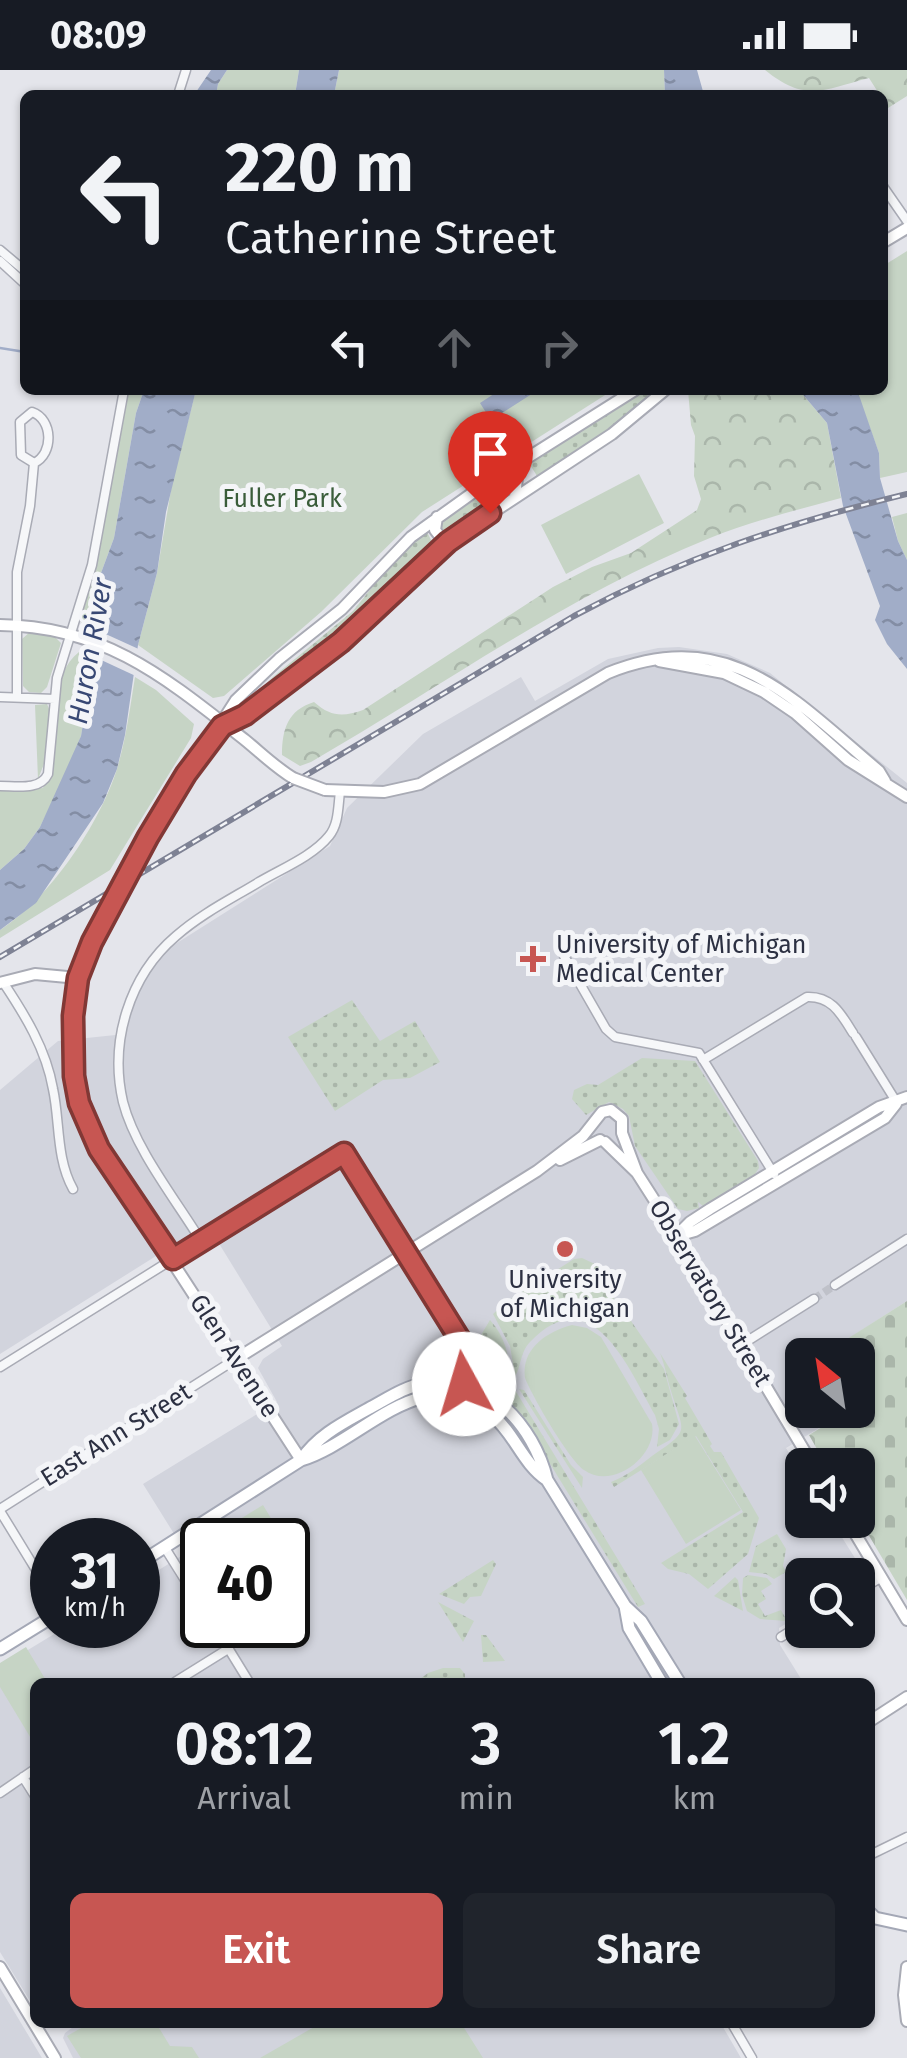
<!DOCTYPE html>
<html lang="en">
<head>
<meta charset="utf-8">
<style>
  body { margin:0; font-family:"Fira Sans",sans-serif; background:#20242c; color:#f1f3f6; height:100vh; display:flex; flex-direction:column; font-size:38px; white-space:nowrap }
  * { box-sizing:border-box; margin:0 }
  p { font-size:32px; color:#9ea1a6 }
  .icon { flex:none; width:55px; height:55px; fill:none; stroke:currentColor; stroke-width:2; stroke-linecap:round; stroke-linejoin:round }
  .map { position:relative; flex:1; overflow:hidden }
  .details { position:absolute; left:30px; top:1608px; width:845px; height:350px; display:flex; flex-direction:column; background:#171b24; border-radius:15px; box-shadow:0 2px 8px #0004 }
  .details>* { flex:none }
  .hud { position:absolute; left:20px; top:20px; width:868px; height:305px; border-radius:15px; box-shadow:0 2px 8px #0004; background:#171b24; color:#f1f3f6; overflow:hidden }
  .needle { width:65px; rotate:330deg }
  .buttons { position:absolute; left:785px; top:1268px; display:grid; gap:20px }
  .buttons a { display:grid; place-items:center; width:90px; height:90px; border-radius:15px; background:#171b24; box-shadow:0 2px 8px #0004; font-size:50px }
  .speed { position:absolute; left:30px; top:1448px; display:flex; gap:20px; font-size:50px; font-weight:700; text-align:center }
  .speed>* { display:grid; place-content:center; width:130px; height:130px; border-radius:50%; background:#171b24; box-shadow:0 2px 8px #0004; line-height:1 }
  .speed small { font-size:25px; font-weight:400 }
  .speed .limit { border:5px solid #111; border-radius:15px; background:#fff; color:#111 }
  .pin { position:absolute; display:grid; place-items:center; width:85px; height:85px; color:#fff; margin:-102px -42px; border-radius:50% 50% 50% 0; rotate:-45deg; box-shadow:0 0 10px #0007 }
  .pin .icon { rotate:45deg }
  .me { position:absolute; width:110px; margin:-55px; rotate:354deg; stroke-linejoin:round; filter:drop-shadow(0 0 8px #0008) }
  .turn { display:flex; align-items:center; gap:35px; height:210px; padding:0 40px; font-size:45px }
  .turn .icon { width:130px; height:130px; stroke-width:2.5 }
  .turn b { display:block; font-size:70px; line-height:85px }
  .lanes { display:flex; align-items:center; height:95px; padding:0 40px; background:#0003; justify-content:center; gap:50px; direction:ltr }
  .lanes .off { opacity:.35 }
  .eta { display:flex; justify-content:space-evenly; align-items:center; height:170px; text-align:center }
  .eta b { font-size:60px; font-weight:600; line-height:70px }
  .cta { display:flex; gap:20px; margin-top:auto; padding:20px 40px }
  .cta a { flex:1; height:115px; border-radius:15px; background:#c75652; color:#fff; font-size:40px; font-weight:600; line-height:115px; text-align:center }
  .cta a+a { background:#20242c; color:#f1f3f6 }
  .status { display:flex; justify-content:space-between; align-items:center; height:70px; padding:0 50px; background:#171b24; direction:ltr }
  .status svg { height:28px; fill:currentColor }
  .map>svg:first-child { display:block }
</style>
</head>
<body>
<div class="status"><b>08:09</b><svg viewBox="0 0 49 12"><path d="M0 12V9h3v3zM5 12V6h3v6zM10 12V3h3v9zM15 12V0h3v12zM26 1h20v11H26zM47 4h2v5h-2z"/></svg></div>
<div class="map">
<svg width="907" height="1988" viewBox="0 0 907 1988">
  <defs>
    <pattern id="grass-dots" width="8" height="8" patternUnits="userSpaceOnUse" patternTransform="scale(2.5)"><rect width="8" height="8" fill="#c6d4c5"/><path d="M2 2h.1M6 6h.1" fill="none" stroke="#aab6aa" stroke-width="1.8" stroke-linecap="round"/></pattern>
    <pattern id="forest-crowns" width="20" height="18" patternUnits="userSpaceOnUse" patternTransform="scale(2.5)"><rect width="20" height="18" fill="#c6d4c5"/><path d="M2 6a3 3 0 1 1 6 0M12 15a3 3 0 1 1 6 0" fill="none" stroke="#aab6aa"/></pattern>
    <pattern id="cemetery-stones" width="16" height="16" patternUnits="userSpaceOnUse" patternTransform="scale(2.5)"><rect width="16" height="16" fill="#c6d4c5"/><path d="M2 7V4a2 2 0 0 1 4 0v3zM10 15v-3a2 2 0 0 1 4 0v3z" fill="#aab6aa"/></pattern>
    <pattern id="water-ripples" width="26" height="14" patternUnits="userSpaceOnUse" patternTransform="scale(2.5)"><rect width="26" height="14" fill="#a1adc8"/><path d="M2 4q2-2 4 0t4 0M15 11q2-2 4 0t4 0" fill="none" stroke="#838da4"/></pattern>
  </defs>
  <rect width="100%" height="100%" fill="#e4e5eb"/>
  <!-- built -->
  <path fill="#d2d4dd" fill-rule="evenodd" d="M679,577L727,584L770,603L907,713V1231L829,1281L830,1285H802V1340H849L786,1378L802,1404V1450H831L865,1504L858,1510V1505H802V1544L779,1558L780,1575L803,1612H35V1939L0,1882V1597L69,1555H138V1513L186,1483L143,1414L277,1332L258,1298L263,1289L282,1276L207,1154L0,1284V1020L58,971L125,964L133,933L149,900L169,878L330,776L347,738L423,664L521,607L535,631L608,589L658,578ZM202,1470H288V1555H202Z
    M0,1918L42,1988H0Z
    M80,1952H720L741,1988H73L63,1968L65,1963Z"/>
  <!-- grass -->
  <path fill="url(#grass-dots)" d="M644,320H659L608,362L537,406L529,393Z
    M510,406L512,414L508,422L451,464L445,463L441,456L445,450Z
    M426,460L435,478C373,534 315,597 242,639L273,607L353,541L381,506Z
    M352,930L380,971L415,951L440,992L410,1008L383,1010L335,1041L288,967Z
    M642,988L695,991L758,1091L759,1098L755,1104L703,1136L698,1132L699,1138L687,1141L678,1139L635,1076L629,1046L623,1039L609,1032L586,1045L572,1029L574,1020L587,1014L598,1015Z
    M582,1188L597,1195L619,1238L629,1248L664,1299L679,1354L670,1370L657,1377L659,1359L655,1345C629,1299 592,1207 530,1272C520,1282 521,1298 515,1306L510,1276L493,1244L506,1232L574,1189Z
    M490,1250C505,1266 510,1287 510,1309L505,1313L481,1265Z
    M660,1283L687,1326L685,1328L712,1374L710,1376L714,1382H721L759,1448L748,1484L708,1519L689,1504L668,1499L661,1493L743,1442L696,1366L614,1417L611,1412C627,1406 639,1396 652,1386C691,1359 684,1364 671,1321C667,1308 665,1296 660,1283Z
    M510,1318L515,1320L645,1534L638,1537L525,1353L496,1323Z
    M519,1319L524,1320L571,1395L583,1407L582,1418Z
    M777,1464L786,1479L783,1496L786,1502L774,1509L766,1504L749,1502L756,1476Z
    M493,1490L496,1494L481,1526L470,1527L464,1534L439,1524Z
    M748,1505L767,1508L772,1514L761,1521L766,1529L758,1534L765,1546L781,1540L787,1551L760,1549L747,1541L742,1525L743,1508Z
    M735,1507L738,1510L743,1541L714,1526Z
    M438,1532L474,1551L463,1572Z
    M481,1565H486L505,1591L483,1592Z
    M443,1598H460L465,1604V1612H416L428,1603Z"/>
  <!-- forest -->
  <path fill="url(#forest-crowns)" d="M765,0H907V26L888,38L869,8C823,20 806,33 765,0Z
    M688,320H799L827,353L841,428C797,440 752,451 710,468C568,525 442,616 311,692L300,696L282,685C282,659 288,640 314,632C331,647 343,647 363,640L553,517L592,497L631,483L697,440L701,429L694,406L695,366L691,355Z"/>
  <!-- cemetery -->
  <path fill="url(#cemetery-stones)" d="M907,1231V1530L858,1447V1395H826L809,1365L850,1340H858L860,1334L858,1285H831L828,1281Z"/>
  <!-- park -->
  <path fill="#c6d4c5" d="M227,0H299L295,25H216L218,14Z
    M339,0H664L665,25H334Z
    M907,181V402L880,408L879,383L856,320H882L883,196Z
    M127,320H144L136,343L114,468L101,503L99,529L87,560L82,556L81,547L99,479Z
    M196,320H613L422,442L321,542L224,626L213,628L138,575L157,503L172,414Z
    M639,404L664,453L566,504L541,455Z
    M907,443V490L898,471L892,447Z
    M30,562L54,566L61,573L47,617L41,623L29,622L23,616L22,569Z
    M79,582L84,583L89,617L81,666L68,699L40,757L24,779L0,800V720L43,718C58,680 44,609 79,582Z
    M135,607L156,620L194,654L191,668L110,800L0,868V860C50,828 99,755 117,699C126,669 130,638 135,607Z
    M47,634L50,641L44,694L38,709L35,635Z
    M572,1255L587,1258L601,1267L652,1354C658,1386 612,1421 584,1400C569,1390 532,1326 525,1308C521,1279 546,1262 572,1255Z
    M695,1366L741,1440L686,1474L641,1400Z
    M263,1435L284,1470H206Z
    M202,1472V1517L185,1488L187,1482Z
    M288,1475L309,1511L288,1524Z
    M26,1577L47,1612H35V1675L0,1617V1593Z
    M90,1953H156L170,1976L192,1977L199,1988H81L67,1966Z
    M321,1953H461L483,1988H260Z"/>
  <!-- water -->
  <path fill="url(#water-ripples)" d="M211,0H227L218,14L216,25H194Z
    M299,0H339L334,25H295Z
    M664,0H697L704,25H665Z
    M144,320H196L166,442L157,503L138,575L125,665L117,699L103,733L36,833L0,860V800L24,779L40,757L81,666L89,617L84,583L99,529L101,503L114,468L136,343Z
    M500,320H538L502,343L508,353L497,360L480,333Z
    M799,320H856L860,328L879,383L880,408L898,471L907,490V599L887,574L875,550L880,536L843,436L827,353Z"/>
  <!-- pier -->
  <path fill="#e4e5eb" d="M88,556L143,581L140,608L84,582Z"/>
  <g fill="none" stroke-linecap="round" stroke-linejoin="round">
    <!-- stream -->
    <path stroke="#a1adc8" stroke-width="2.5" d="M0,278L25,282"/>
    <!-- street-tunnel -->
    <path stroke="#bfc1c9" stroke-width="8" stroke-dasharray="8 4" stroke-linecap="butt" d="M814,1229L835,1215"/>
    <defs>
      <path id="street" d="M178,25L186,0
        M882,115L907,151
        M0,180L25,201
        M0,191L25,214
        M0,627L55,629
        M17,627V502L30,436L34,393C54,384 53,349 32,342L20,352L21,385L34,393
        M0,716C16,716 40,721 48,704L57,608L92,495L124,320
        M581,874L564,886L606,959L615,967L699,983L774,1104
        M3,912C25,945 46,979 53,1019C60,1051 56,1089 73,1119
        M856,967L897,1033
        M703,990L807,927C832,926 841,944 853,963
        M201,1171C176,1130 135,1079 123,1032C109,972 129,906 176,866C201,844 231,829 259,812C281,799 313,786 329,766C339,754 338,736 340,722
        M835,1215L907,1169
        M741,1275L814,1229
        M0,1297L173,1189
        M0,1439L236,1289
        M0,1441L52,1526
        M165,1478L202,1537
        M858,1521L882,1507
        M214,1555L249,1612
        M781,1567L802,1554
        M175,1612L228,1579
        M23,1707L35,1726
        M0,1723L35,1699
        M870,1785L907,1767
        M731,1952L752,1988"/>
      <path id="secondary" d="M882,173L907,158
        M514,397L517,408L515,427
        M437,447L435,460L446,474
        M0,555C105,556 167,609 245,670C261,683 275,697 293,708
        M659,591L724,603L764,622L795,643L848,690L907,727
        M223,655L245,645L341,571L448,472L612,364L665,320
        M325,720L384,722L420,714L608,603C730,554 793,629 879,701L885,711
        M148,767L236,630L279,589L342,539L411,467L478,419L635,320
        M103,849C66,926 60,1001 99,1079L301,1390
        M0,913L35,904L78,908
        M605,1072L637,1103L653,1128L813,1395
        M560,1090L600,1070
        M676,1166L690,1152L710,1139L879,1037L907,1027
        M677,1166L695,1161L885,1048L896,1034
        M173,1189L344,1083L464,1276L467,1299L464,1314
        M236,1289L537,1101L583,1066L602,1042L611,1040L622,1049V1063L637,1103
        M446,1311L457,1297L460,1276
        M847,1450L907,1550
        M870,1651L907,1627
        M0,1897L55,1988
        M907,1897L904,1925L907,1951"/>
      <path id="primary" d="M301,1390C318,1365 343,1353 368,1339C387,1329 404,1317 425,1313C486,1301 534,1356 547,1410L625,1536L641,1551L679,1612
        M138,1494L301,1390C364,1371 422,1287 492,1345C515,1364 522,1393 547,1410
        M625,1536L629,1558L661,1612
        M0,1579L52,1547
        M870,1843L875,1848L907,1855"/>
    </defs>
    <!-- street casing -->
    <use href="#street" stroke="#a9abb5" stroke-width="11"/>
    <!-- secondary casing -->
    <use href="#secondary" stroke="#a9abb5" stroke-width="14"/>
    <!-- primary casing -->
    <use href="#primary" stroke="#a4a8b6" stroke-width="15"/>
    <!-- street -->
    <use href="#street" stroke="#f6f7f9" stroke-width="8"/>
    <!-- secondary -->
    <use href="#secondary" stroke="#fff" stroke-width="10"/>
    <!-- primary -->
    <use href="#primary" stroke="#fff" stroke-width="11"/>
    <defs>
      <path id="rail" d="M0,887L574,546C683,487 788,453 907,424"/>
    </defs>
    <!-- rail casing -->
    <use href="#rail" stroke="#7e8294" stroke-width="6"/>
    <!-- rail -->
    <use href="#rail" stroke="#f4f5f8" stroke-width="2.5" stroke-dasharray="8" stroke-linecap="butt"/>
    <defs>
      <path id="secondary-bridge" d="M293,708L325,720
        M103,849L148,767"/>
    </defs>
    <!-- secondary-bridge casing -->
    <use href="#secondary-bridge" stroke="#a9abb5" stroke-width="14" stroke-linecap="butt"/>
    <!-- secondary-bridge -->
    <use href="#secondary-bridge" stroke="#fff" stroke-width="10"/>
  </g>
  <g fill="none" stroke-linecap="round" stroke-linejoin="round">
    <defs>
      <path id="route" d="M464,1314L467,1300L464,1276L344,1083L173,1189L99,1079L79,1033L74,1006L73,946L78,908L92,872L148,767L186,704L222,656L245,645L341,572L448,472L490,443"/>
    </defs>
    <!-- route casing -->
    <use href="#route" stroke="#813835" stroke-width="25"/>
    <!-- route -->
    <use href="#route" stroke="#c75652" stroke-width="18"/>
  </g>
  <!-- markers -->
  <g fill="#c75652" stroke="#f4f5f8" stroke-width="4">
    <path d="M528 874h10v10h10v10h-10v10h-10v-10h-10v-10h10z"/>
    <circle cx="565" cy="1179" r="10"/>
  </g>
  <g text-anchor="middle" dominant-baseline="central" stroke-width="10" stroke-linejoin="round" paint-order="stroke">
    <!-- park labels -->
    <g font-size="25" fill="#3a5d3a" stroke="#f4f5f8">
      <text x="282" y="429">Fuller Park</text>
    </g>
    <!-- poi labels -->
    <g font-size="25" fill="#2c3042" stroke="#f4f5f8" text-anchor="start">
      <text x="556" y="875">University of Michigan<tspan x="556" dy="29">Medical Center</tspan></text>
      <text x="565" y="1210" text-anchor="middle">University<tspan x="565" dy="29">of Michigan</tspan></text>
    </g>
    <!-- street labels -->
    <g font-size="25" fill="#2c3042" stroke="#f4f5f8">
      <text transform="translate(710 1223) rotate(59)">Observatory Street</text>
      <text transform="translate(234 1286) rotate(57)">Glen Avenue</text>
      <text transform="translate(116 1365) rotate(-32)">East Ann Street</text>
    </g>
    <!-- water labels -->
    <g font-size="28" font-style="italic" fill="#384874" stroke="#f4f5f8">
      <text transform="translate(90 581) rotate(-80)">Huron River</text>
    </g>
  </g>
</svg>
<div class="buttons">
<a><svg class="needle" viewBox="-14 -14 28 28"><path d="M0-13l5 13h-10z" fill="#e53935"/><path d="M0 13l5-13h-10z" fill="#9ea1a6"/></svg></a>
<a><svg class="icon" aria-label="sound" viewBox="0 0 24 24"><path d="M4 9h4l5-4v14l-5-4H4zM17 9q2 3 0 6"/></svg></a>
<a><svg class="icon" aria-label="search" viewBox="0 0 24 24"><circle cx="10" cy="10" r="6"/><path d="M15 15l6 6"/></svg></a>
</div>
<div class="speed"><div>31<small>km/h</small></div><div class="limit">40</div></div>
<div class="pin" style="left:490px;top:443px;background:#d93025"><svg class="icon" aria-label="arrive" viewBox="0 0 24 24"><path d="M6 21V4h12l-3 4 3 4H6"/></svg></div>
<svg class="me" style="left:464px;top:1314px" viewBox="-20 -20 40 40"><circle r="19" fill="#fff"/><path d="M0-13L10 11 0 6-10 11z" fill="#c75652"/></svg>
<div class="hud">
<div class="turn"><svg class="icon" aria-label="left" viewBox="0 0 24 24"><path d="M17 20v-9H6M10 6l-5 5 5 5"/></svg><div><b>220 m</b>Catherine Street</div></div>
<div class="lanes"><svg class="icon" aria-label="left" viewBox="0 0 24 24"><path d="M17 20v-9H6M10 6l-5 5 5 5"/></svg><svg class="icon off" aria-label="ahead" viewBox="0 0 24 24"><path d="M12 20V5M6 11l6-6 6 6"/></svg><svg class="icon off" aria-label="right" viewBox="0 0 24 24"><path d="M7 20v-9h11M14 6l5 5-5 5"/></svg></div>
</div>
<section class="details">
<div class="eta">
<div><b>08:12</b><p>Arrival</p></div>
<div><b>3</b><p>min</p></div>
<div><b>1.2</b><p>km</p></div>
</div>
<div class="cta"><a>Exit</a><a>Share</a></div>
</section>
</div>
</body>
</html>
